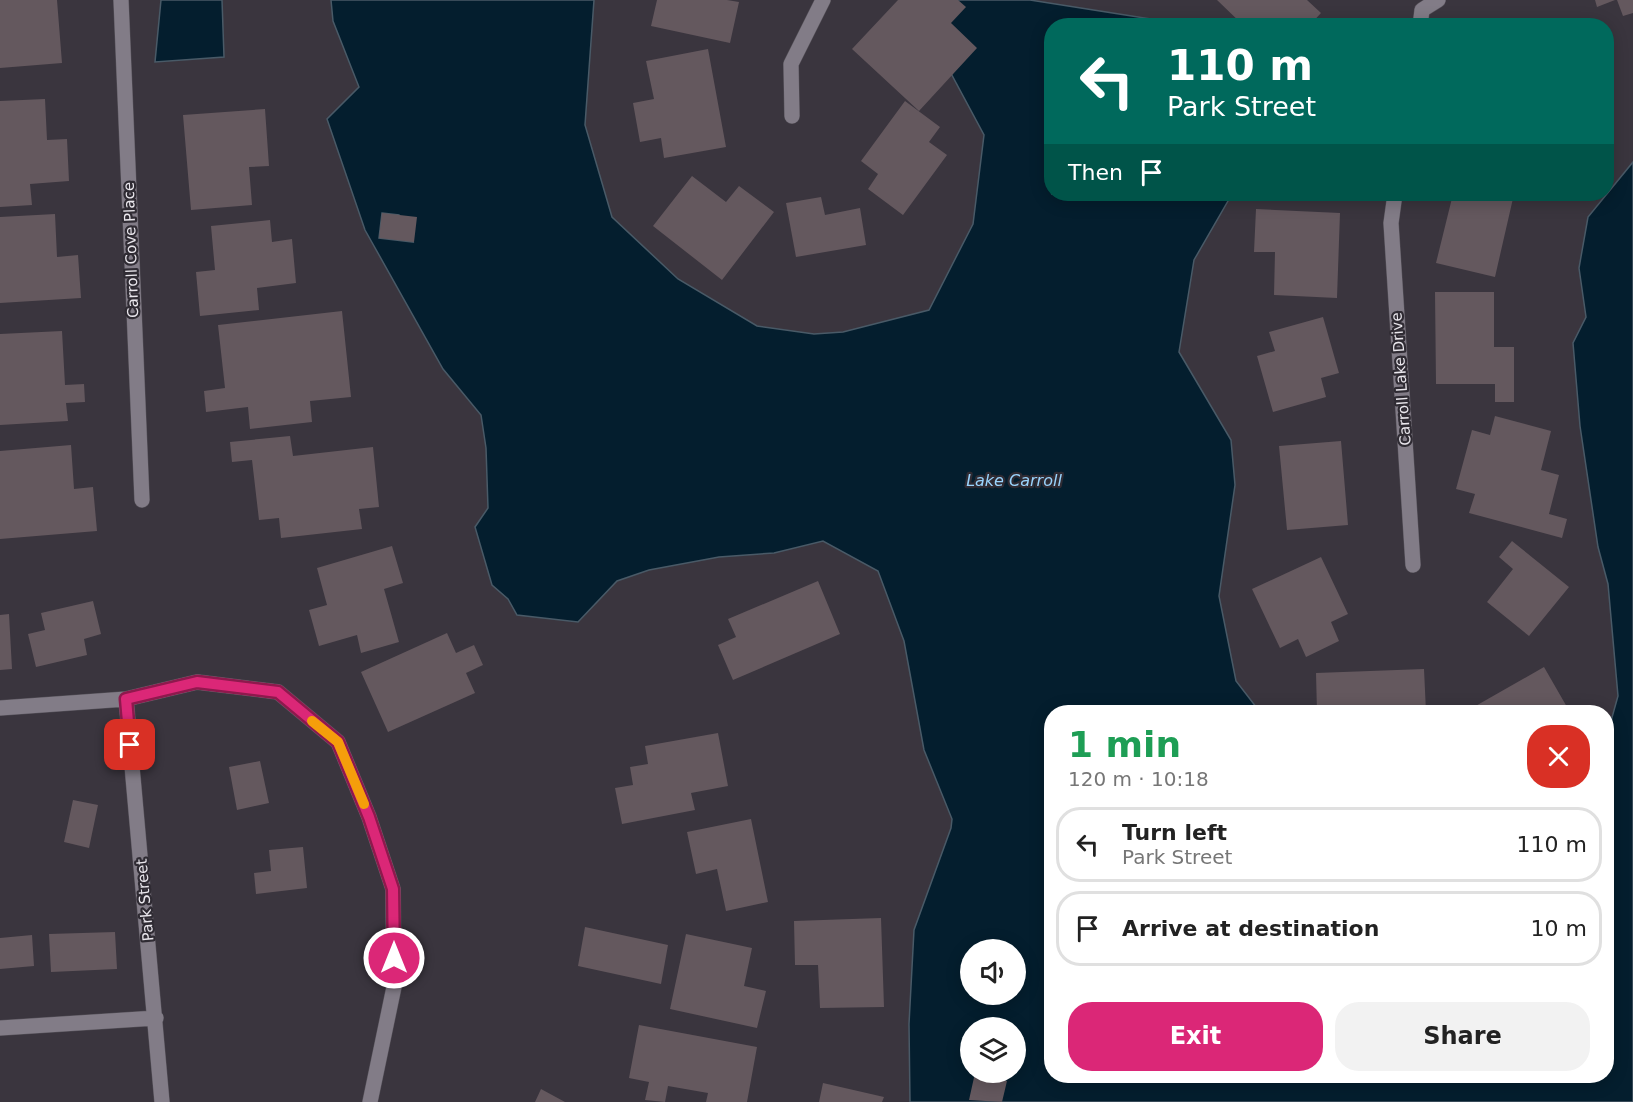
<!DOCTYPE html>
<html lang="en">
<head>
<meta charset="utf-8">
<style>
  body { margin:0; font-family:"DejaVu Sans",sans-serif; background:#f2f2f2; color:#222; height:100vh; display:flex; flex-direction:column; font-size:22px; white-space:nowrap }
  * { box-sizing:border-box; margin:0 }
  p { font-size:20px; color:#767676 }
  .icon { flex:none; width:33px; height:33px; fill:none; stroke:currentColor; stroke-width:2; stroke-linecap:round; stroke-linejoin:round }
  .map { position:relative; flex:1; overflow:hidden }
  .details { position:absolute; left:1044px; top:705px; width:570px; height:378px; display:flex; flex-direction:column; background:#fff; border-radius:24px; box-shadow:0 3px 15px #0003 }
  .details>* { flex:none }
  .top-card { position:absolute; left:1044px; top:18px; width:570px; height:183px; border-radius:24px; box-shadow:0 3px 15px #0003; background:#00695c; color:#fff; overflow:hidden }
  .fabs { position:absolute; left:960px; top:939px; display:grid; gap:12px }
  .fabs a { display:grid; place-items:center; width:66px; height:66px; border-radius:50%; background:#fff; box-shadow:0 3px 15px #0003; font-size:30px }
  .pin { position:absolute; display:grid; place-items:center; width:51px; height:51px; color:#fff; margin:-26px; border-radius:12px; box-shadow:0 3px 9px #0006 }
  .me { position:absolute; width:66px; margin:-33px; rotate:0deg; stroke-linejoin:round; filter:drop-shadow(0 0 4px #0008) }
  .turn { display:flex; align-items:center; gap:21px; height:126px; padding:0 24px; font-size:27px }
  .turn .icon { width:78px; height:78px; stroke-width:2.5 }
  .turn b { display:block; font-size:42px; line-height:51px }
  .then { display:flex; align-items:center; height:57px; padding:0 24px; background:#0003; gap:12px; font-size:22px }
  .round { display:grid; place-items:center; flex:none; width:63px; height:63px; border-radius:24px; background:#f2f2f2 }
  .summary { display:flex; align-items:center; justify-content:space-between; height:102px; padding:0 24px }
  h1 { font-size:36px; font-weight:700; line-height:45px; color:#1e9e55 }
  .cta { display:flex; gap:12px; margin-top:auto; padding:12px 24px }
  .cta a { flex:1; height:69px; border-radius:24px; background:#db2777; color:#fff; font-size:24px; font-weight:700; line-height:69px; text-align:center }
  .cta a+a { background:#f2f2f2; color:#222 }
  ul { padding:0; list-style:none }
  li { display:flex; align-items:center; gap:18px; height:75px; margin:0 12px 9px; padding:0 12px; border:3px solid #e0e0e0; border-radius:24px }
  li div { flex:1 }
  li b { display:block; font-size:22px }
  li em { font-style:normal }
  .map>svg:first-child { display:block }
</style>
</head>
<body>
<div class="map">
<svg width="1633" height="1102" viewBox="0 0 1633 1102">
  <rect width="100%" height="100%" fill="#3a353e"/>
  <!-- water -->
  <path fill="#041e2e" stroke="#495a67" stroke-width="1.5" fill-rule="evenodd" d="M161,0H222L224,57L155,62Z
    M331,0H594L585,125L612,217L678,279L757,326L814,334L843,332L929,310L973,224L984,135L932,38L953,0H1030L1157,20L1165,25L1052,26V194H1232L1194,260L1179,352L1231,440L1235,485L1219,596L1236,681L1260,712H1052V1076H1606V739L1618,696L1608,584L1598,547L1580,426L1573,343L1586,317L1579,268L1588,217L1633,162V1102H910L909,1024L914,930L951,828L952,819L924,750L904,641L878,571L823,541L774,553L719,557L649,570L617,581L578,622L517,615L508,599L492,585L475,527L488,508L486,448L481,415L443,369L365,230L327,119L359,87L333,21ZM382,213L399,215L413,242L379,238ZM970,950H1016V994H970ZM970,1028H1016V1072H970Z"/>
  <!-- building -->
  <path fill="#64585e" d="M0,0H57L62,63L0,68Z
    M657,0H727L739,2L730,43L651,26Z
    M898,0H958L966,7L951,23L977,48L919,111L852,49Z
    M1217,0H1307L1321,13L1309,26H1244Z
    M1595,0H1615L1597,7Z
    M1617,0H1633V13L1623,16Z
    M708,49L726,147L664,158L661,138L640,142L633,103L654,99L646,61Z
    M45,99L47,140L67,139L69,181L30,184L32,205L0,207V101Z
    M905,101L940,127L929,142L947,155L903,215L868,189L878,174L861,161Z
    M265,109L269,166L249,167L252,205L191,210L183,115Z
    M692,176L726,202L739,186L774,212L722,280L653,226Z
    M1453,194H1514L1495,277L1436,263Z
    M821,197L825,215L860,208L866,245L796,257L786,203Z
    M1256,209L1340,213L1337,298L1274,295L1275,252H1254Z
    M382,213L417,217L414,242L379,238Z
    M55,214L57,257L78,255L81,298L0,303V217Z
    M270,220L272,242L292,239L296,283L257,288L259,310L200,316L196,272L215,270L211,226Z
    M1435,292H1494V347H1514V402H1495V384H1436Z
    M342,311L351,397L310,401L312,422L250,429L248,407L206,412L204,391L225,388L218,325Z
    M1323,317L1339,373L1321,378L1326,397L1273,412L1257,356L1275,351L1269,332Z
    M62,331L65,385L84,384L85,402L66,403L68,421L0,425V334Z
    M1495,416L1551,431L1541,470L1559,475L1549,514L1567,519L1562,538L1469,513L1475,494L1456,489L1472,430L1490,435Z
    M290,436L293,456L373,447L379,507L359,509L362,529L281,538L279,518L259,520L252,460L232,462L230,442Z
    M1341,441L1348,525L1287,530L1279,446Z
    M71,445L74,489L93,487L97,531L0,539V451Z
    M1512,541L1569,587L1529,636L1487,602L1513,569L1499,557Z
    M392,546L403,583L384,589L399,642L361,653L357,635L319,646L309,610L327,605L317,568Z
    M1321,557L1348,614L1331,622L1339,641L1306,657L1298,639L1280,648L1252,589Z
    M818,581L840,634L733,680L718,645L736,637L728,619Z
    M93,601L101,634L84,639L87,655L36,667L28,634L45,630L41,613Z
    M9,614L12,669L0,670V615Z
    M447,633L456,653L474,645L483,665L466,673L475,693L388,732L361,672Z
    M1544,667L1567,707L1558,712H1465Z
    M1424,669L1426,712H1317L1316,673Z
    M718,733L728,786L691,793L695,810L622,824L615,788L633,785L630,767L648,764L645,746Z
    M260,761L269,803L237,810L229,767Z
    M73,800L98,805L89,848L64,842Z
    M751,819L768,902L726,911L717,869L696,874L687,832Z
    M303,847L307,888L256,894L254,873L271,871L269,850Z
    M881,918L884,1007L820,1008L818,965H795L794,921Z
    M585,927L668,945L661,984L578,966Z
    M115,932L117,969L51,972L49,934Z
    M686,934L752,948L744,986L766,991L757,1028L670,1009Z
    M32,935L34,966L0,969V938Z
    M639,1025L757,1047L747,1102H706L708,1093L668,1086L665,1102L645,1100L649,1082L629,1078Z
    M975,1073L1007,1081L1002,1102L969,1100Z
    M823,1083L884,1097L882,1102H819Z
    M541,1089L565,1102H535Z"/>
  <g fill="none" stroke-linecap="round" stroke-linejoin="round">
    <defs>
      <path id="minor" d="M121,0L142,500
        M1420,26L1422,10L1438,0
        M792,116L791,64L823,0
        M1395,194L1391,223L1413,565
        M126,699L162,1102
        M0,708L126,699L197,682L278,692L338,742L369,817L393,889L394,987L370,1102
        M0,1028L156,1018"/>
    </defs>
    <!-- minor casing -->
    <use href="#minor" stroke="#555159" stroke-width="16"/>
    <!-- minor -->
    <use href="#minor" stroke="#827c87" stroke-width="15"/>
  </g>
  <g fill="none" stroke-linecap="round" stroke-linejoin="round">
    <defs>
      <path id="route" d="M130,745L126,699L197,682L278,692L338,742L369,817L393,889L394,958"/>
    </defs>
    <!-- route casing -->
    <use href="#route" stroke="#8e194d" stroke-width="15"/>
    <!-- route -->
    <use href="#route" stroke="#db2777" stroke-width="10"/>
    <!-- slow -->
    <path stroke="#f59e0b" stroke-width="10" d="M312,721L338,742L364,804"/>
  </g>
  <g text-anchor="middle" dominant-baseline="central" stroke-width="4.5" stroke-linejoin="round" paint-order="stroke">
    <!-- street labels -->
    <g font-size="15" fill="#eae7ed" stroke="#2f2b33">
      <text transform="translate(131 250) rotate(-92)">Carroll Cove Place</text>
      <text transform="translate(1401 379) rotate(-94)">Carroll Lake Drive</text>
      <text transform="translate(145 900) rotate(-95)">Park Street</text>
    </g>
    <!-- water labels -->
    <g font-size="16" font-style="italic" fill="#99d3fc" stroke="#2f2b33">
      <text x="1014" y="480">Lake Carroll</text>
    </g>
  </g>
</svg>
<div class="fabs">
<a><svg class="icon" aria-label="sound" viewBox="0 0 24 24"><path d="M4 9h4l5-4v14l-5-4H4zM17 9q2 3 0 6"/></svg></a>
<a><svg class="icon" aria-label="layers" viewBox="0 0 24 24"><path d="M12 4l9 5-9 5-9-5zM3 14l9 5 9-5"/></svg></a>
</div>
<div class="pin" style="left:130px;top:745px;background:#d93025"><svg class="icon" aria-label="arrive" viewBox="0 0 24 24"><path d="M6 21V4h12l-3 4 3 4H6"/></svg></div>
<svg class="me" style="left:394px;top:958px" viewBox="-20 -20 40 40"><circle r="17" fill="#db2777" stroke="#fff" stroke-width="3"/><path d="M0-11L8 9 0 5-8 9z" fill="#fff"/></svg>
<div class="top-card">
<div class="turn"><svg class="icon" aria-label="left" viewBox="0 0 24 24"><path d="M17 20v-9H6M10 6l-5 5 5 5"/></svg><div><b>110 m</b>Park Street</div></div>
<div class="then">Then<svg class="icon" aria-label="arrive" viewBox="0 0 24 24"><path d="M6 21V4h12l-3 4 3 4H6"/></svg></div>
</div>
<section class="details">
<div class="summary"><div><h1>1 min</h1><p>120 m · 10:18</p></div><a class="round" style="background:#d93025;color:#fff"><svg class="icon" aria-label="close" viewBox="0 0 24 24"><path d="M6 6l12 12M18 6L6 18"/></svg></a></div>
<ul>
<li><svg class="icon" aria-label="left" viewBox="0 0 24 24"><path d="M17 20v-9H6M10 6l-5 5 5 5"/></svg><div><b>Turn left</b><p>Park Street</p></div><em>110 m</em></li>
<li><svg class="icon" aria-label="arrive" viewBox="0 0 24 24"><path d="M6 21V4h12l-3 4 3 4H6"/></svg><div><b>Arrive at destination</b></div><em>10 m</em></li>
</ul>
<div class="cta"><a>Exit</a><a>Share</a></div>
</section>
</div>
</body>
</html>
